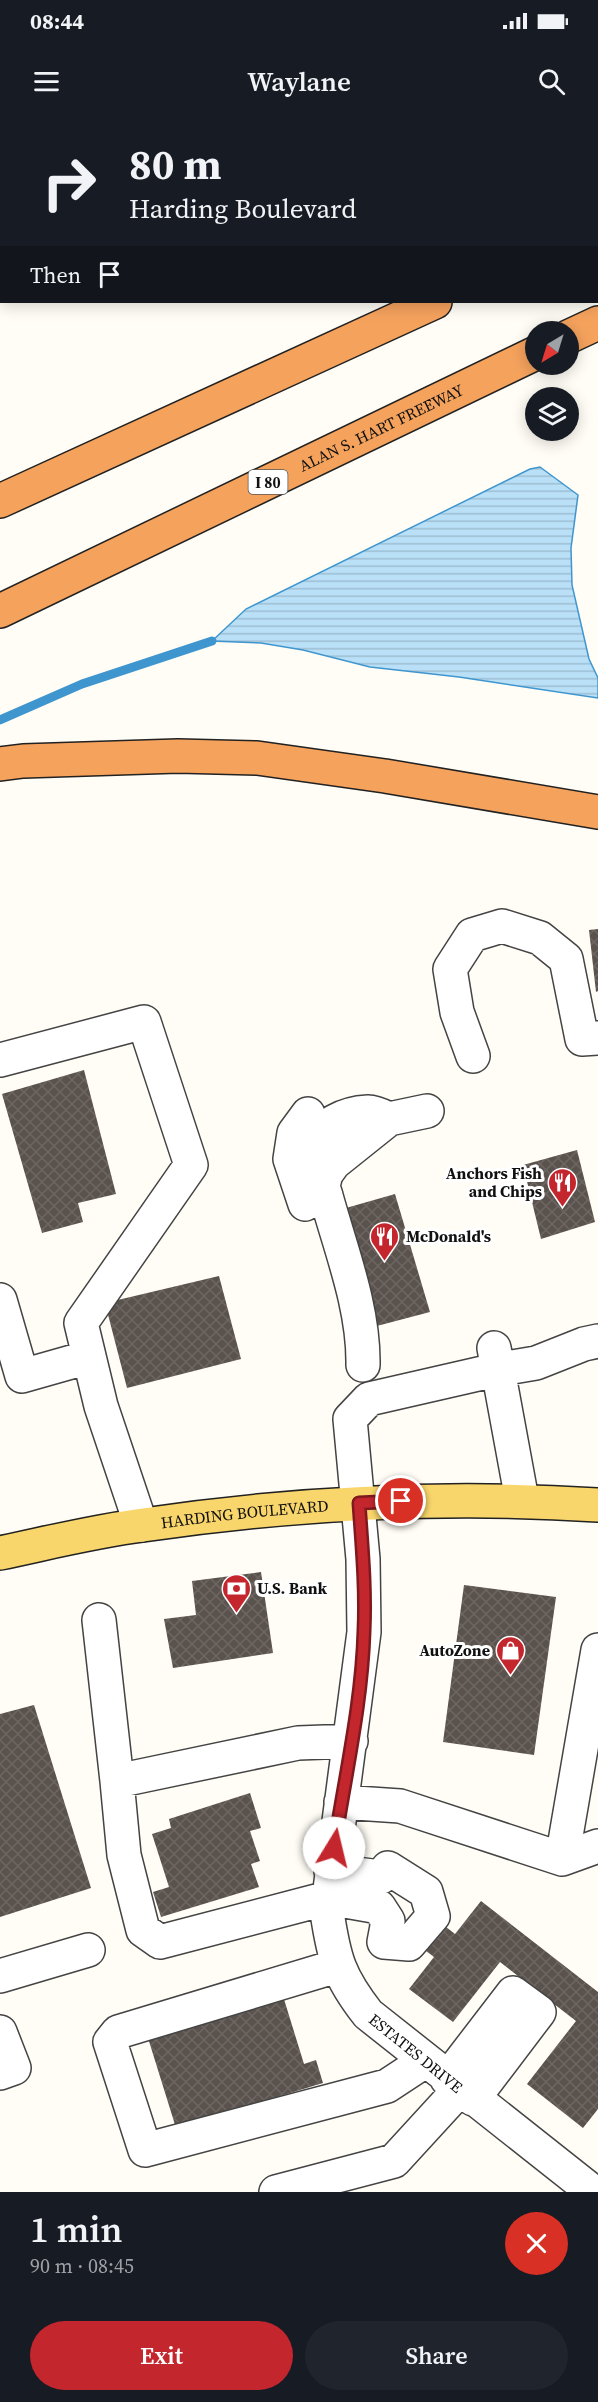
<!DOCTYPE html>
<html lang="en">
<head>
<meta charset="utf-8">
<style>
  body { margin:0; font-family:"Source Serif 4",serif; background:#20242c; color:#f1f3f6; height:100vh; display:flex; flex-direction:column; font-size:22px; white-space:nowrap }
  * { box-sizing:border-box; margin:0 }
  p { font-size:20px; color:#9ea1a6 }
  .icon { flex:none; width:33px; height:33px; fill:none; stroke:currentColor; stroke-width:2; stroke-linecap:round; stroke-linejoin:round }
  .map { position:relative; height:2072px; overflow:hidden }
  .drawer { display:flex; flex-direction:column; background:#171b24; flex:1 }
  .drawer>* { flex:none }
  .banner { position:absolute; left:0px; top:0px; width:598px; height:183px; box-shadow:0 3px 15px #0003; background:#171b24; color:#f1f3f6; overflow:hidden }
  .needle { width:39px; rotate:218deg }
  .buttons { position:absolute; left:525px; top:201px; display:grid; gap:12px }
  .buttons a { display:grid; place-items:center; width:54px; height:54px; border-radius:50%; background:#171b24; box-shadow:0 3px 15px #0003; font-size:30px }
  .pin { position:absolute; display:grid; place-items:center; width:51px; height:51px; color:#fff; margin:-26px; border:3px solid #fff; border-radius:50%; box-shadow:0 2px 6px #0007 }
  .me { position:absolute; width:66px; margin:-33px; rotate:9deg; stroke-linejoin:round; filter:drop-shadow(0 0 4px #0008) }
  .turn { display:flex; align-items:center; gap:21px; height:126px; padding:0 30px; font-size:27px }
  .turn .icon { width:78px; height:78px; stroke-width:2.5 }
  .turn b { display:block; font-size:42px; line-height:51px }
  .then { display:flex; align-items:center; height:57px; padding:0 30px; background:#0003; gap:12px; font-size:22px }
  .round { display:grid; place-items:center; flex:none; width:63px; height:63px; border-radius:32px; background:#20242c }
  .headline { display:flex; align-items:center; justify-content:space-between; height:102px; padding:0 30px }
  h1 { font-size:36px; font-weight:600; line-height:45px }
  .button { display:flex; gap:12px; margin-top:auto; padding:12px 30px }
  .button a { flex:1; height:69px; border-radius:36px; background:#c4262e; color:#fff; font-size:24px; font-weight:600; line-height:69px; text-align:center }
  .button a+a { background:#20242c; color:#f1f3f6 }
  .status { display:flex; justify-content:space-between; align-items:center; height:42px; padding:0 30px; background:#171b24; direction:ltr }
  .status svg { height:16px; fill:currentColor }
  header { display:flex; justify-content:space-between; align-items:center; height:78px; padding:0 30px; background:#171b24; font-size:27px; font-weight:600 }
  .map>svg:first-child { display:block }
</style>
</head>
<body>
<div class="status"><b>08:44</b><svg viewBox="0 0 49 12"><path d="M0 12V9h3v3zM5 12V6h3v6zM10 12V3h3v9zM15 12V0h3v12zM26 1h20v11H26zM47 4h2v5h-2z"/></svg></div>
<header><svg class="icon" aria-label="menu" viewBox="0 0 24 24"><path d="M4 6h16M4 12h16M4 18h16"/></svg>Waylane<svg class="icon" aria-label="search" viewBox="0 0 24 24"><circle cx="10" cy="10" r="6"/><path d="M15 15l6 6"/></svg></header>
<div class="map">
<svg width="598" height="2072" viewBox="0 0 598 2072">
  <defs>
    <pattern id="water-rules" width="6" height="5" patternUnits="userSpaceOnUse" patternTransform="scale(1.5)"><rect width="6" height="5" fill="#b9e0f7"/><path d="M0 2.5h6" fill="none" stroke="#9ebfd3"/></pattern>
    <pattern id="building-cross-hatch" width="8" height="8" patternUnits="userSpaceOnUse" patternTransform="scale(1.5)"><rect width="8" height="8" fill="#5a524d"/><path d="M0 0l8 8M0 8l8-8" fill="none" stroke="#6d6662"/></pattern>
  </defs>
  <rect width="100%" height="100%" fill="#fffdf5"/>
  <!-- water -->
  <path fill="url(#water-rules)" stroke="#3f96cf" stroke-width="1.5" d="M540,347L578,375L571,428L572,465L589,539L598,558V578L459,557L370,547L303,530L261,523L212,521L246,489L530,349Z"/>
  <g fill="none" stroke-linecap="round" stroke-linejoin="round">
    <!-- stream -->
    <path stroke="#3f96cf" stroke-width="9" d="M349,2L353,0
      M0,600L82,564L212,521"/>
  </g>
  <!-- building -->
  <path fill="url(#building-cross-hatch)" d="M598,809V871L596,872L589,810Z
    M84,950L116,1074L78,1083L83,1102L42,1113L2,974Z
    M577,1030L595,1102L541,1119L523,1045Z
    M395,1074L430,1192L373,1207L339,1090Z
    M219,1156L241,1239L127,1268L105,1183Z
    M261,1452L273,1533L173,1548L164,1499L196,1495L192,1461Z
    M464,1465L556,1477L534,1635L443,1622Z
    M34,1585L91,1768L0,1797V1594Z
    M250,1673L261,1708L250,1711L260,1741L251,1744L259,1767L161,1797L153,1772L169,1767L152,1714L171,1708L169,1699Z
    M481,1781L598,1872V1989L583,2008L527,1964L576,1901L500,1842L453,1902L409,1869L434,1837L422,1828L441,1803L455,1814Z
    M283,1876L304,1944L316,1940L323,1963L176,2008L148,1918Z"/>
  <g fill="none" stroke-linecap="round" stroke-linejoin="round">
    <defs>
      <path id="minor" d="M473,936L457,892L450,849L472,815L502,806L540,818L566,839L582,919L598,918
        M0,940L144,902L191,1045L81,1203L101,1286L141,1405
        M323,1066L326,1054L334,1043L389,999L427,991
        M305,1084L290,1039L294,1013L308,994
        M0,1180L22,1256L89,1237
        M494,1228L522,1380
        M363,1245C364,1188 341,1130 326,1076C322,1060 311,1044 314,1027C319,1004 346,993 368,992C374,992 383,996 389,999
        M99,1500L117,1661L298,1623L351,1621
        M117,1661L124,1735L143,1810L160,1822L328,1778L379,1787L388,1801L384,1822L409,1824L433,1796L426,1772L388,1748L381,1757L331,1751
        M341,1682L400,1686L562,1739L598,1726
        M562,1739L598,1530
        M337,1846L118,1912L110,1922L145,2030L387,1966L425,1941
        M0,1856L88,1830
        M0,1912L14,1948L0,1953
        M447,1959L513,1873L539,1892L473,1979
        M276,2072L394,2041L460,1969
        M593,2072L368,1894C339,1857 334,1839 327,1792L364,1512L363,1439L350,1299L369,1279L500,1249L536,1243L584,1224L598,1221"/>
      <g id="major">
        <path id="s1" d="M0,1433C48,1423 95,1411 143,1405C294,1383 446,1375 598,1385"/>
      </g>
      <g id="highway">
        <path d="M67,0V2"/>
        <path d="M129,2L131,0"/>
        <path d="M597,15H598"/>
        <path d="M597,107H598"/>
        <path d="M0,136L2,134"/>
        <path d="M568,217L598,203"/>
        <path d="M0,381L435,182"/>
        <path id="s2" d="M0,491L536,233"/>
        <path d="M0,644L23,641L178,636L257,638L385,656L598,692"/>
      </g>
    </defs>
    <!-- minor casing -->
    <use href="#minor" stroke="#444" stroke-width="36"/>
    <!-- major casing -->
    <use href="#major" stroke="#222" stroke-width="36"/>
    <!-- highway casing -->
    <use href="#highway" stroke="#222" stroke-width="36"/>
    <!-- minor -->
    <use href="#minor" stroke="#fff" stroke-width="33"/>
    <!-- major -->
    <use href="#major" stroke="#f9d66b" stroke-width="33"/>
    <!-- highway -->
    <use href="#highway" stroke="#f5a25d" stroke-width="33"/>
  </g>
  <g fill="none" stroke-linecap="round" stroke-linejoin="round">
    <defs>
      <path id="route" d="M334,1728C345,1656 362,1583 364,1511C366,1468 362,1426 359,1383L401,1381"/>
    </defs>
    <!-- route casing -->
    <use href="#route" stroke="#7f191e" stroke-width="15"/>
    <!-- route -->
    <use href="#route" stroke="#c4262e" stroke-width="10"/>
  </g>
  <!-- icons -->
  <defs>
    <symbol id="restaurant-pin" viewBox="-11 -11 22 30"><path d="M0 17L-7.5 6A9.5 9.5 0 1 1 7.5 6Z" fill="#c4262e" stroke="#fff"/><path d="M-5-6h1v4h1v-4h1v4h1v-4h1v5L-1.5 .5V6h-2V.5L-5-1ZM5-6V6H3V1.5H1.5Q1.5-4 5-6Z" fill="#fff"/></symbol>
    <symbol id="bank-pin" viewBox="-11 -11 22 30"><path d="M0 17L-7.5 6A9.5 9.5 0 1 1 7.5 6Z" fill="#c4262e" stroke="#fff"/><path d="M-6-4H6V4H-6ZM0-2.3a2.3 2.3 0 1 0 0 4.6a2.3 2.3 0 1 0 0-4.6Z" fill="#fff"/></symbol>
    <symbol id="shop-pin" viewBox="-11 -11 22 30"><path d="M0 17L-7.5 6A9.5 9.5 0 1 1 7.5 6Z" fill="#c4262e" stroke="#fff"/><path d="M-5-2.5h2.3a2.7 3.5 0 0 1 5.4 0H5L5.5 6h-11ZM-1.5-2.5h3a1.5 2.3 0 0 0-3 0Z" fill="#fff"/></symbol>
  </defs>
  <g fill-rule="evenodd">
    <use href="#restaurant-pin" x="546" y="1046" width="33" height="45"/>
    <use href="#restaurant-pin" x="368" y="1100" width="33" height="45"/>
    <use href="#bank-pin" x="220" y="1452" width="33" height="45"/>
    <use href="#shop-pin" x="494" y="1514" width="33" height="45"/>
  </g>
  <g text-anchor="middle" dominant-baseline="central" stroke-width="6" stroke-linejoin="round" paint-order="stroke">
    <!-- shield labels -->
    <rect fill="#fff" stroke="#585858" stroke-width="1.5" x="248.5" y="350" width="39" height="24" rx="4.5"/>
    <g font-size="15" font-weight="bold" fill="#111">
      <text x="268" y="362">I 80</text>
    </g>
    <!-- street labels -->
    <g font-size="16" fill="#111" stroke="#fff">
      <text stroke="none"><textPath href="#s2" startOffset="423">ALAN S. HART FREEWAY</textPath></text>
      <text stroke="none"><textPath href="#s1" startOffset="248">HARDING BOULEVARD</textPath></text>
      <text transform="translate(416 1933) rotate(39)">ESTATES DRIVE</text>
    </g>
    <!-- poi labels -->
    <g font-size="16" font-weight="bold" fill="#111" stroke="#fff" text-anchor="end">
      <text x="542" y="1053">Anchors Fish<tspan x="542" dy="18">and Chips</tspan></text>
      <text x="406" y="1116" text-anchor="start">McDonald's</text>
      <text x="257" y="1468" text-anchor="start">U.S. Bank</text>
      <text x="490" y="1530">AutoZone</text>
    </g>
  </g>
</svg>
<div class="buttons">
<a><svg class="needle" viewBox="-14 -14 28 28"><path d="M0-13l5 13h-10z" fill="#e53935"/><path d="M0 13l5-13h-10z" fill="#9ea1a6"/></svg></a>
<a><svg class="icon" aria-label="layers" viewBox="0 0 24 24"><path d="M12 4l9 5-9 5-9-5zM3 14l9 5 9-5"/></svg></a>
</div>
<div class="pin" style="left:401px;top:1381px;background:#d93025"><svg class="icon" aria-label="arrive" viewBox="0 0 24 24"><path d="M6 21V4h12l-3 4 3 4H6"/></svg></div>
<svg class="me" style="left:334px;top:1728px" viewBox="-20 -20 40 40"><circle r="19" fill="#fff"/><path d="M0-13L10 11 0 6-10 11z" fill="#c4262e"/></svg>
<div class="banner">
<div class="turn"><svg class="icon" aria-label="right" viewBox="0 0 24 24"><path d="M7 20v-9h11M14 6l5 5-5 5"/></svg><div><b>80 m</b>Harding Boulevard</div></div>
<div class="then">Then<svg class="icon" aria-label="arrive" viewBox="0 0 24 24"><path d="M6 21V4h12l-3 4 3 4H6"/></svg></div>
</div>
</div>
<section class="drawer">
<div class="headline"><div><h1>1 min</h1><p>90 m · 08:45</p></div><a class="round" style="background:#d93025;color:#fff"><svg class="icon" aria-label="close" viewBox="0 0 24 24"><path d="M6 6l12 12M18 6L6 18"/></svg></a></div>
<div class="button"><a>Exit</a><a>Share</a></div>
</section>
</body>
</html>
